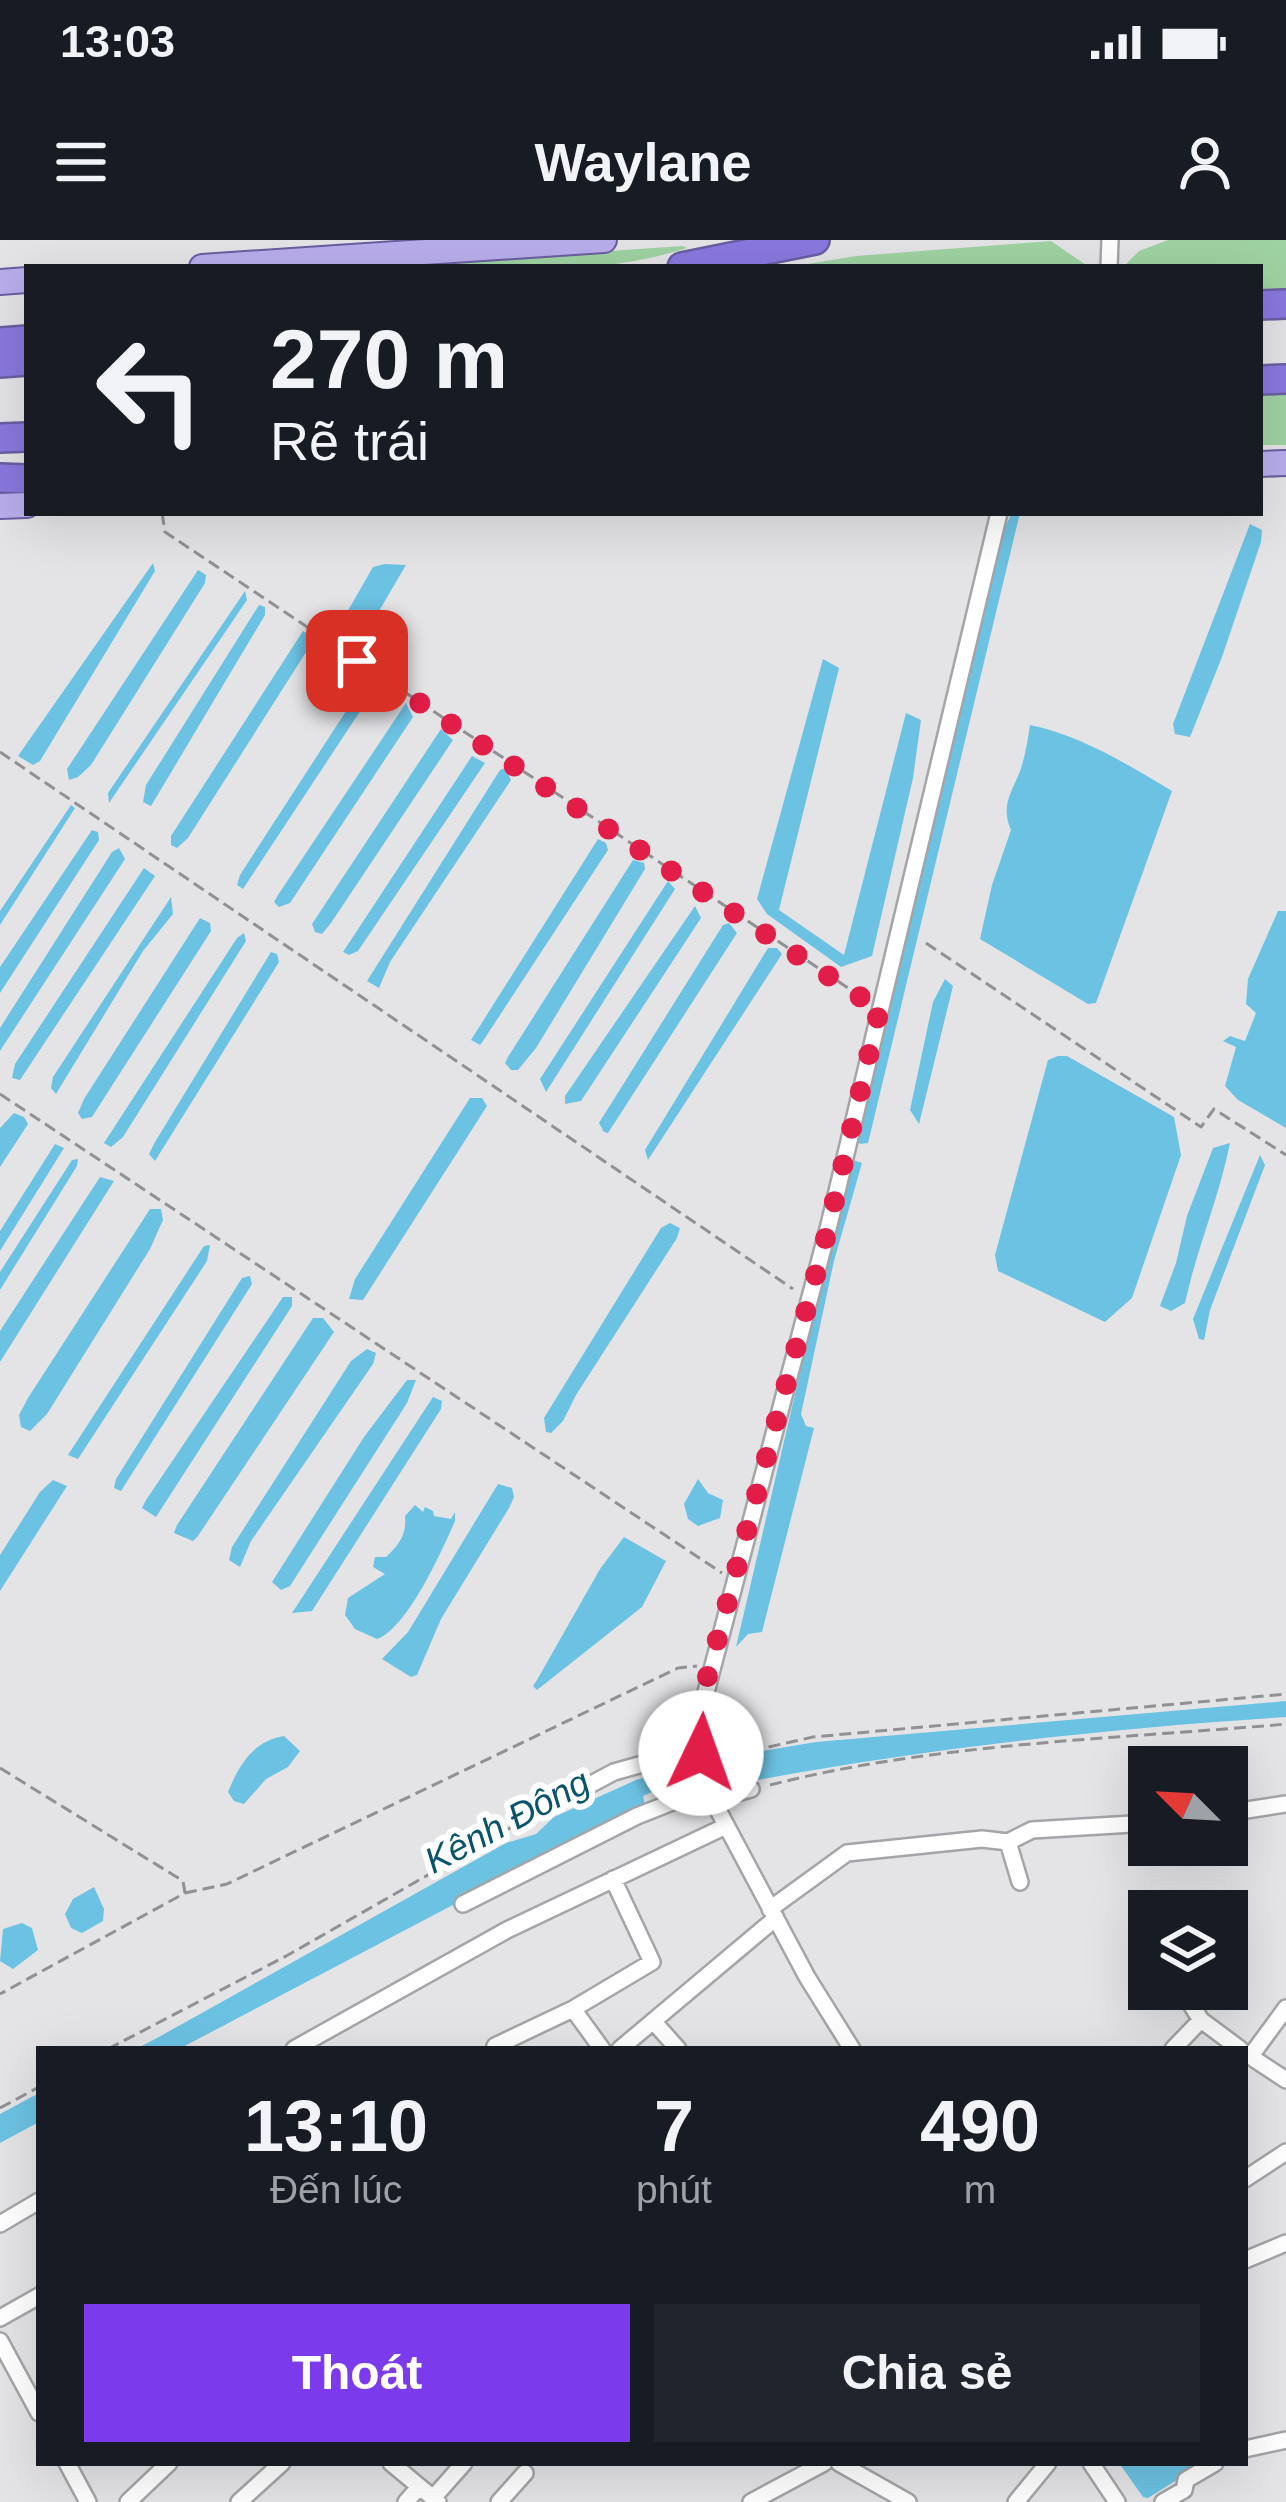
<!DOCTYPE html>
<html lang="vi">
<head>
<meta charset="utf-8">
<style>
  body { margin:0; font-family:Arial,sans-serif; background:#20242c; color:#f1f3f6; height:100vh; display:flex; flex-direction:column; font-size:45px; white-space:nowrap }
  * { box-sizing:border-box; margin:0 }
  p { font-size:39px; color:#9ea1a6 }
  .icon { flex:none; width:66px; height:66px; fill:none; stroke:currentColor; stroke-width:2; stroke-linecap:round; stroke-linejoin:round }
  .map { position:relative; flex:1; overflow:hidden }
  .drawer { position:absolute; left:36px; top:1806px; width:1212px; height:420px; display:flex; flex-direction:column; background:#171b24; border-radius:0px; box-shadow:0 12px 48px #0002 }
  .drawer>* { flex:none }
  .hud { position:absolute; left:24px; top:24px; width:1239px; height:252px; border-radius:0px; box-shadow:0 12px 48px #0002; background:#171b24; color:#f1f3f6; overflow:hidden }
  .needle { width:78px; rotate:294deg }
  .fabs { position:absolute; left:1128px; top:1506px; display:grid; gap:24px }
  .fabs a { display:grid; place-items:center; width:120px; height:120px; border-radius:0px; background:#171b24; box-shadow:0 12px 48px #0002; font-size:60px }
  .pin { position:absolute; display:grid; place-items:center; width:102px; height:102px; color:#fff; margin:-51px; border-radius:24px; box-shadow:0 6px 18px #0006 }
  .me { position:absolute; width:132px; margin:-66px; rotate:3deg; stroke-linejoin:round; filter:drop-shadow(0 0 9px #0008) }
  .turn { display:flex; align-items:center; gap:42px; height:252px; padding:0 48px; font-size:54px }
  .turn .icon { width:156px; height:156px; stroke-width:2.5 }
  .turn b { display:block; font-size:84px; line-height:102px }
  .eta { display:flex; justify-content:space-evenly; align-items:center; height:204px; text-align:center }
  .eta b { font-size:72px; font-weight:800; line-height:84px }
  .primary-button { display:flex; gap:24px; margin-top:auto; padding:24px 48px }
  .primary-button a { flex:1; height:138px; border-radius:0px; background:#7c3aed; color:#fff; font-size:48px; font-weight:800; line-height:138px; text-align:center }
  .primary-button a+a { background:#20242c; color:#f1f3f6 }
  .status { display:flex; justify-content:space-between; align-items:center; height:84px; padding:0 60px; background:#171b24; direction:ltr }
  .status svg { height:33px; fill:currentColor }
  header { display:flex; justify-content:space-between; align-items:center; height:156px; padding:0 48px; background:#171b24; font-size:54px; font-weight:800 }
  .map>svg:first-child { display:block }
</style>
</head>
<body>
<div class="status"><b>13:03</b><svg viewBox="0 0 49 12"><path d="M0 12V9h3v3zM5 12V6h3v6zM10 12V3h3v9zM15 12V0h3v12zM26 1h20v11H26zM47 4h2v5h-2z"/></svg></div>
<header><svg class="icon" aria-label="menu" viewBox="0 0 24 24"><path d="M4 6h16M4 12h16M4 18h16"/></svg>Waylane<svg class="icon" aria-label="person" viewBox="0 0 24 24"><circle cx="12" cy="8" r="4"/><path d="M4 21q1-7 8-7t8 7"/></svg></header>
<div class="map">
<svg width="1286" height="2262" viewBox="0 0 1286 2262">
  <rect width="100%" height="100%" fill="#e4e4e7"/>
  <!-- green -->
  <path fill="#9fd2a3" d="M1168,0H1286V52L1260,54V27H1123L1139,11Z
    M1051,1L1089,27H789L856,16Z
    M683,6L687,8C590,40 477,27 377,27Z
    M1286,141V205H1260V142Z"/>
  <!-- water -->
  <path fill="#6cc2e3" d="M1012,273H1020L868,903L860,904L857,899L943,524L1005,287Z
    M1250,284L1262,290L1261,302L1222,417L1190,497L1175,494L1173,484Z
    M153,323L155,331L40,521L33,525L18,516Z
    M385,324L406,325L369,388L346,374L373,327Z
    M198,330L206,335L205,343L91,525L78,537L69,540L67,529Z
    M245,351L247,360L109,563L108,553Z
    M259,365L265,367V375L151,566L143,562L146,545Z
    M303,391L315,398L188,598L177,608L171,605V596Z
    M823,419L839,428L779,670L844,715L906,473L921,480L913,538L872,716L841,727L767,674L757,659Z
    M370,434L380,441L243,649L237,645L240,635Z
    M406,463L413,477L290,663L279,667L274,662L278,655Z
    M1030,485C1080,495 1129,525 1172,551L1096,763L1088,764L980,699L992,645L1011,590C999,563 1015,549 1022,525C1026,512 1028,498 1030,485Z
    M441,489L453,500L331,683L322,694L315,692L312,684Z
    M472,516L485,523L358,711L349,715L343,712Z
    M505,528L511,540L390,722L379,748L367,741L500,530Z
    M71,565L75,568L0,685V671Z
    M92,590L98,592L99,600L0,753V727Z
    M598,599L606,603L608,610L483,801L480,805L471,800Z
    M119,608L125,619L0,811V788L112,612Z
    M633,620L644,623L645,629L536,808L518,830H511L505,823L508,817Z
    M144,628L155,636L20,840L12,838L15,824Z
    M668,641L675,649L546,852L540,839Z
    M171,657L173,674L143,711L56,854L51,848L53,837Z
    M695,666L701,678L581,861L565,864V856Z
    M1278,671H1286V888L1238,860L1225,846L1236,807L1223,801L1230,796L1245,801L1256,773L1246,764L1248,739Z
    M200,678L210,683L211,691L92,877L82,879L78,873L84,859Z
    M729,683L737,693L608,893L604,892L599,883L723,685Z
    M244,693L246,701L123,897L111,907L104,903L237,698Z
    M768,708H777L782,714L648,920L645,910Z
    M271,712L277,714L279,722L155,921L149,914L155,902Z
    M945,739L953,746L919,884L910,870L933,762Z
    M1058,816H1067L1174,877L1181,915L1132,1058L1105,1082L998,1031L995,1015L1048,820Z
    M470,858H482L487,866L363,1060L349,1059L355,1039Z
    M14,873L24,877L28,884L0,927V888Z
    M1230,903C1219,958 1197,1008 1185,1063L1171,1071L1160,1066L1176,1023L1187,976L1213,908Z
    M55,904L64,908L0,1011V991Z
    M1260,915L1265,925L1210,1070L1204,1100L1199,1099L1193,1079Z
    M78,919L77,926L0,1050V1032L72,920Z
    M850,919L862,923L834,1021L801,1174L806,1186L814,1188L762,1392L748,1394L736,1407Z
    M100,937L114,941L0,1122V1091Z
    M150,969H161L163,980L150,1009L47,1174L30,1191L21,1187L19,1175L28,1158Z
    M670,983L680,988L677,998L576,1155L563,1181L551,1193L546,1192L544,1178L661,988Z
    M210,1005L207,1021L78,1219L68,1215L204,1006Z
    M250,1036L252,1044L121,1251L114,1248L116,1239L242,1038Z
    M283,1057H292V1066L156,1277L142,1268L146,1260Z
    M313,1078H323L334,1092L198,1296L193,1301L174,1293L177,1285Z
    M367,1109L376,1113L373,1124L251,1301L240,1327L229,1320L232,1307L351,1121Z
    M407,1140H416L407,1163L290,1346L281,1350L272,1342L364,1197Z
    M433,1157L442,1161L441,1169L312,1371L292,1373Z
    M698,1239L708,1253L723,1260L720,1278L698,1286L688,1279L684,1264Z
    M53,1240L67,1246L0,1351V1315L40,1252Z
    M498,1244L512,1248L514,1257L509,1268L441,1379L417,1435L411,1437L382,1419L408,1392Z
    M415,1265L423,1272L425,1267L433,1271L434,1276L451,1279L455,1272V1281C442,1311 407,1389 377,1399L355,1389L345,1375L348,1358L385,1334L373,1327L375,1317H386C399,1305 407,1294 405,1276Z
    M624,1297L666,1321L642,1367L537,1450L533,1446L537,1440L600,1329Z
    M1286,1461V1477C1109,1488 921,1509 747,1542L741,1534L652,1552L643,1556L645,1564L179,1809H125L138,1808L157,1798L506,1603L536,1594L554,1577L636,1540L714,1519L816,1502Z
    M284,1496L300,1511L288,1527L266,1539L244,1564L234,1561L228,1552C239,1525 253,1501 284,1496Z
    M94,1647L104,1669L103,1681L82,1693L71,1688L65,1674L73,1659Z
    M22,1683L32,1688L38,1710L13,1729L0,1721L3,1689Z
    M39,1853V1882L0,1903V1874Z
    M1119,2223H1204L1148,2258L1143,2257Z"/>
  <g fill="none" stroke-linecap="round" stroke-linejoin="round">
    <defs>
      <path id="minor" d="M1109,27L1110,0
        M701,1518L736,1512
        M713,1559L751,1549
        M548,1567L614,1532L700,1508
        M1227,1573L1286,1564
        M1008,1602L1020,1642
        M463,1664L637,1576L675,1561L715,1562
        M770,1669L847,1613L982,1599L1008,1602L1032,1590L1149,1583
        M1187,1749L1196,1758L1192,1766L1201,1780
        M653,1781L678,1809
        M495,1806L573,1769
        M294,1809L507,1690L726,1586
        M602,1809L573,1769L652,1722L613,1639
        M620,1809L776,1678
        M852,1809L807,1737L710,1555L699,1505L700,1475L828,989L999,273
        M1173,1809L1201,1780L1240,1809
        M1245,1813L1286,1840
        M1250,1817L1286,1768
        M1245,1939L1286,1912
        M0,1984L39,1961
        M1245,2020L1286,2003
        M0,2078L39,2056
        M0,2101L39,2173
        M1245,2209L1286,2200
        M67,2223L88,2262
        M391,2223L438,2262
        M839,2223L908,2262
        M1091,2223L1117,2262
        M433,2258L464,2223
        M128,2262L169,2223
        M239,2262L282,2223
        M406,2262L419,2247
        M499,2262L525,2233
        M751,2262L824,2223
        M1016,2262L1048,2223
        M1163,2262L1184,2250L1186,2240L1215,2223"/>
      <path id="primary" d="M202,27L604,0
        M0,42L27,40
        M1260,224L1286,223
        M0,266L27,265"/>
      <path id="motorway" d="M682,27L815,0
        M1260,65L1286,64
        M0,102L27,100
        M0,123L27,121
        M1260,140L1286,139
        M0,198L27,197
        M0,238L27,239"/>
    </defs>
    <!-- minor casing -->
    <use href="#minor" stroke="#a4a5a8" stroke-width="20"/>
    <!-- primary casing -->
    <use href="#primary" stroke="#6a5ea2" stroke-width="28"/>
    <!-- motorway casing -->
    <use href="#motorway" stroke="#6a5ea2" stroke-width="32"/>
    <!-- path -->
    <path stroke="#919193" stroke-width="3" stroke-dasharray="12 6" stroke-linecap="butt" d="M162,273L165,292L863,758
      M0,512L793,1049
      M926,703L1201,887L1214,869L1286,915
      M0,854L722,1333
      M751,1511L813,1497L1286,1454
      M0,1528L183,1641L185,1653L0,1754
      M770,1545C934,1503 1117,1499 1286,1484
      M185,1653L227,1644L678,1428L697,1426
      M108,1809L288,1715L531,1576
      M0,1868L39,1847"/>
    <!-- minor -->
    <use href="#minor" stroke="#fff" stroke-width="15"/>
    <!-- primary -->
    <use href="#primary" stroke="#b9aeec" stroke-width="24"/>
    <!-- motorway -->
    <use href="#motorway" stroke="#8a78df" stroke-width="27"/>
  </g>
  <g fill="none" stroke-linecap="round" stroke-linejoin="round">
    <!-- route -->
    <path stroke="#e11d48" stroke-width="21" stroke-dasharray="0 37.8" d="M357,421L857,755L871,763H881L828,989L706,1442L700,1475L701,1513"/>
  </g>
  <g text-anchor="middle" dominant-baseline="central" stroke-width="12" stroke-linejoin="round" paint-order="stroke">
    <!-- water labels -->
    <g font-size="36" font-style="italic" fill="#0a546b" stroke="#fff">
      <text transform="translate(507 1581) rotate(-28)">Kênh Đông</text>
    </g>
  </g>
</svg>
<div class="fabs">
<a><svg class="needle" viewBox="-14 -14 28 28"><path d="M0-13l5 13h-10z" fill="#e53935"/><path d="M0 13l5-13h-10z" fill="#9ea1a6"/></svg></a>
<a><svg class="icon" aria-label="layers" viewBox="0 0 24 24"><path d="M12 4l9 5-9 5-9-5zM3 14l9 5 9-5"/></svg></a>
</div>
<div class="pin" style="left:357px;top:421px;background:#d93025"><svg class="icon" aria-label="arrive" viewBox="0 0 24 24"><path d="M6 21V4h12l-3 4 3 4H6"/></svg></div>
<svg class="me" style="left:701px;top:1513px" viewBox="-20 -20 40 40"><circle r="19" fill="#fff"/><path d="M0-13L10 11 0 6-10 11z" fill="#e11d48"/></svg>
<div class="hud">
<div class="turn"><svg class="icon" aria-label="left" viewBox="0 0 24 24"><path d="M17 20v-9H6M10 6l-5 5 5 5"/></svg><div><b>270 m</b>Rẽ trái</div></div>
</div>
<section class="drawer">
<div class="eta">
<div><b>13:10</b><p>Đến lúc</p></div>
<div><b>7</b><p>phút</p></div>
<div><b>490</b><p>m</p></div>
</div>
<div class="primary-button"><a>Thoát</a><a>Chia sẻ</a></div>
</section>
</div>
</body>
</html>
